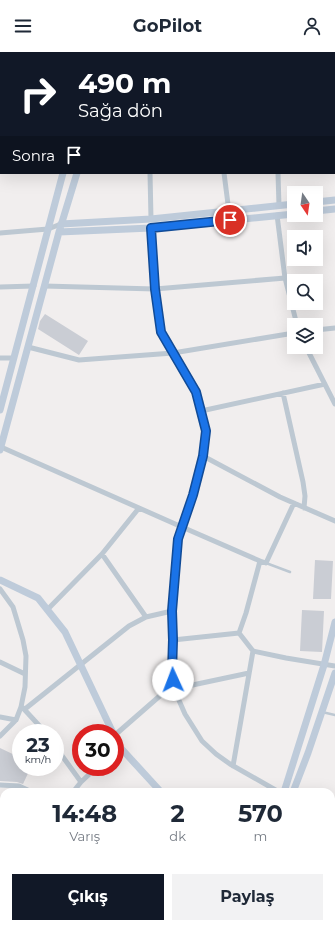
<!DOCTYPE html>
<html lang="tr">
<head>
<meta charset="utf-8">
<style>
  body { margin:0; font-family:Montserrat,sans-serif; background:#f2f2f3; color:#1f2937; height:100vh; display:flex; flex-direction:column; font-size:15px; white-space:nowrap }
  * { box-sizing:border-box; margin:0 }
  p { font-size:13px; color:#747a83 }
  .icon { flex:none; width:22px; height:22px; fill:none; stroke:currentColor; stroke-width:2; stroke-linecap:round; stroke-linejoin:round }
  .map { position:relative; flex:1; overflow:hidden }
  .panel { position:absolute; left:0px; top:736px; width:335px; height:140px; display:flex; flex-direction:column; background:#fff; border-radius:12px 12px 0 0; box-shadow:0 4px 16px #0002 }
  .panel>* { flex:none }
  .guide { position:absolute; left:0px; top:0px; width:335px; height:122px; box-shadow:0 4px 16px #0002; background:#111827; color:#fff; overflow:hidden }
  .needle { width:26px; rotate:167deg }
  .controls { position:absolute; left:287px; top:134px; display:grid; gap:8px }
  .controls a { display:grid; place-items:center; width:36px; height:36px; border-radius:0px; background:#fff; box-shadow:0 4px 16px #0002; font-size:20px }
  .speed { position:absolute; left:12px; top:672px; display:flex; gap:8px; font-size:20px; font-weight:700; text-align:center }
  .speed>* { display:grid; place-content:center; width:52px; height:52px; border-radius:50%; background:#fff; box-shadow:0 4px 16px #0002; line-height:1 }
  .speed small { font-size:10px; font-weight:400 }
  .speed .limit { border:6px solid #d22; background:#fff; color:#111 }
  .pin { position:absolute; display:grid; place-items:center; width:34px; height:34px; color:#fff; margin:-17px; border:2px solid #fff; border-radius:50%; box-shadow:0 1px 4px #0007 }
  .me { position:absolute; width:44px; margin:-22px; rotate:358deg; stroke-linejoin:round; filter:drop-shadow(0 0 3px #0008) }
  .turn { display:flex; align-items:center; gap:14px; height:84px; padding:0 12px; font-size:18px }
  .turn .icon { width:52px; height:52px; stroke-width:2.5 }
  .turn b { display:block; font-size:28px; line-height:34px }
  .then { display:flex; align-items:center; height:38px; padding:0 12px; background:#0003; gap:8px; font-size:15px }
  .eta { display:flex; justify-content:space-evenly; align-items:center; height:68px; text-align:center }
  .eta b { font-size:24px; font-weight:700; line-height:28px }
  .action { display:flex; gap:8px; margin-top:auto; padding:8px 12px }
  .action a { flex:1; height:46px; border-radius:0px; background:#111827; color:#fff; font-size:16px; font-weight:700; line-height:46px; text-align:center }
  .action a+a { background:#f2f2f3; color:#1f2937 }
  header { display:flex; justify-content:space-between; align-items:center; height:52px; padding:0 12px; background:#fff; font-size:18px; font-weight:700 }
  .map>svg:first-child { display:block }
</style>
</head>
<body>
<header><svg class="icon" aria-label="menu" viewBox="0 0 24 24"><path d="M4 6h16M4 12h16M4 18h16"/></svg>GoPilot<svg class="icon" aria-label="person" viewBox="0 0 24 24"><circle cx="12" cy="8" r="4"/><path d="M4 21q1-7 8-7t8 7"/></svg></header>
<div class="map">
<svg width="335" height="876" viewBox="0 0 335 876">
  <rect width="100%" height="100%" fill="#f1eeee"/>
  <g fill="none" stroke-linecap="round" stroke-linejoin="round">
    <!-- canal -->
    <path stroke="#7fdaf7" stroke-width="7" d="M24,0L26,1
      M43,1L46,0"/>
  </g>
  <!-- building -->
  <path fill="#cacdd4" d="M45,262L88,289L79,303L38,277L40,269Z
    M315,508L333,509L331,547H313Z
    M302,558L324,559L322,600L300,599Z
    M0,696L21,706V715H31L23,732L17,730L0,729Z"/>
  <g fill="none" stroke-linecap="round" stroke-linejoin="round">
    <!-- lane -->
    <path stroke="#bdc8d2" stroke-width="2.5" d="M266,511L290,520
      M322,660L335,663
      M101,872L103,876"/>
    <!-- street -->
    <path stroke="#bdc8d2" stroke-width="5" d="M182,0L183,1
      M225,0L226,1
      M264,0L265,1
      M74,1L76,0
      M197,1L198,0
      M0,82H1
      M150,121L151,167
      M224,121L229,160
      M278,121L279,154
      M277,163L285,226L297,273
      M151,176L155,237L161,280L196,340L206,379L203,404L193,443L178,487L172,559L173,588L172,620L174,637L185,662L202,689L216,702L230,712L279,740
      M0,181L48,177L61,172
      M44,234L155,237L285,226
      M0,235L34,234
      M316,278L335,276
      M28,295L79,308L173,301L294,281
      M306,295L335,352
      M0,306H14
      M283,341L303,430L305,444L304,456
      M201,359L325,332
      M1,395L182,475L260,509L246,561L239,581L253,599L286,606L335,614
      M203,404L280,445L335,469
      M102,502L139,456
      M260,509L266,511L294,451
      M0,537L13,555L23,588L26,604L25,635L21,655L16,668L0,684
      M47,558L102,502L146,565
      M173,588L239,581
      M0,610L25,622
      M23,656L46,681
      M25,657L129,574L146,565L172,559
      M0,665L16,668
      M115,683L162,642L169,638L249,621
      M55,694L81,730L73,740
      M233,714L253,599
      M81,730L97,715
      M0,733L19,734L32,740
      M331,752L335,753
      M0,779L4,781
      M0,844L4,835
      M54,876L57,872"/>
    <!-- secondary -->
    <path stroke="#becbda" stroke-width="7" d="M102,0L104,1
      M91,1V0
      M316,150L335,148
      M316,159L335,157
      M61,172L151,167L294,152
      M59,180L151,176L294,162
      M0,358L63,121
      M0,398L59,180L77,121
      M0,528L38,546L65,580L113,681
      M115,686L118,693L161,740
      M284,740L324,613L335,570
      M293,740L308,701L335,621
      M331,810L335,811
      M331,822L335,823
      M206,876L208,872
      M219,876L221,872"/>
  </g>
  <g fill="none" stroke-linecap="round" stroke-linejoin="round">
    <defs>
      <path id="route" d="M173,628L172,620L173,588L172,559L178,487L193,443L203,404L206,379L196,340L161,280L155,237L151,176L230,168"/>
    </defs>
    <!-- route casing -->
    <use href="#route" stroke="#114b97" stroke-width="10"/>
    <!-- route -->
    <use href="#route" stroke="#1a73e8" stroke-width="7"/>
  </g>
</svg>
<div class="controls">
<a><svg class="needle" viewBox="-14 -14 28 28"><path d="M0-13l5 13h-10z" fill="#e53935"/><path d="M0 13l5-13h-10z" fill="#747a83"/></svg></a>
<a><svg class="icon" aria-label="sound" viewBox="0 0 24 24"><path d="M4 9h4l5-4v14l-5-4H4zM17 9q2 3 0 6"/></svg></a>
<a><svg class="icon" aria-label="search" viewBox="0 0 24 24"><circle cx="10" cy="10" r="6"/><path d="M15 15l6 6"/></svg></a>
<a><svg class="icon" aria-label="layers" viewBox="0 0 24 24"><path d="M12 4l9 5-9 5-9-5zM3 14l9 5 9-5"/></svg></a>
</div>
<div class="speed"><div>23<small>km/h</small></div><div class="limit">30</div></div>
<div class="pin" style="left:230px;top:168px;background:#d93025"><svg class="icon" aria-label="arrive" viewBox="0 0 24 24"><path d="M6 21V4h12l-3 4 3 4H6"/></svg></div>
<svg class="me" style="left:173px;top:628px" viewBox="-20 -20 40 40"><circle r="19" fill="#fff"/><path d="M0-13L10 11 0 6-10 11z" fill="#1a73e8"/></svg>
<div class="guide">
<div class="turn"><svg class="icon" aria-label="right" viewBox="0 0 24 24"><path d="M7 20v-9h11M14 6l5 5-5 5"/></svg><div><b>490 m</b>Sağa dön</div></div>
<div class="then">Sonra<svg class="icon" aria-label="arrive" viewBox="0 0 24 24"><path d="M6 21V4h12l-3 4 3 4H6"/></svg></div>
</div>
<section class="panel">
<div class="eta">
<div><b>14:48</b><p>Varış</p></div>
<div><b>2</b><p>dk</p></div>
<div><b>570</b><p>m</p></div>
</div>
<div class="action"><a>Çıkış</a><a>Paylaş</a></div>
</section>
</div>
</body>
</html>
